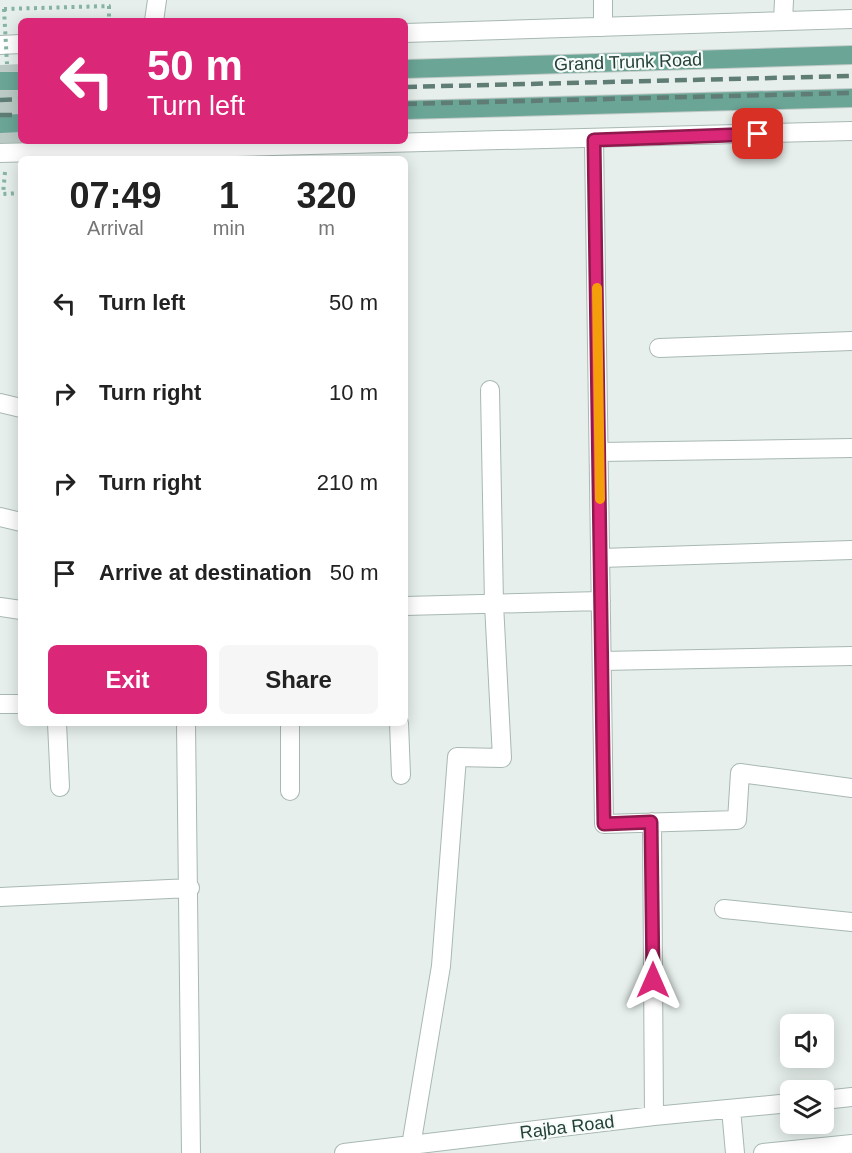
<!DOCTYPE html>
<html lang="en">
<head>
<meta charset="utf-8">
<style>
  body { margin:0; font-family:Helvetica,sans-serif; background:#f6f6f6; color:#222; height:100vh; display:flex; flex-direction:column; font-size:22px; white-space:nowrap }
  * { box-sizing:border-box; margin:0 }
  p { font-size:20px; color:#767676 }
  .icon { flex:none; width:33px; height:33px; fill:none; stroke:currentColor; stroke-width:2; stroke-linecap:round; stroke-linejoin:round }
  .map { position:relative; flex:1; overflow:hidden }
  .side { position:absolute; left:18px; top:156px; width:390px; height:570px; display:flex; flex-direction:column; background:#fff; border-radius:9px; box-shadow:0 3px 15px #0003 }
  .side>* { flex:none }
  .guide { position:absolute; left:18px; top:18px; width:390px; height:126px; border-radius:9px; box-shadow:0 3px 15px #0003; background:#db2777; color:#fff; overflow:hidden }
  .tools { position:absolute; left:780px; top:1014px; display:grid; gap:12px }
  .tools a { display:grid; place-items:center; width:54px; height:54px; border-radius:9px; background:#fff; box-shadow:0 3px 15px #0003; font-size:30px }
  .pin { position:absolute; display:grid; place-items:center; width:51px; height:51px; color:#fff; margin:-26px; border-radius:12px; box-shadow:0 3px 9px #0006 }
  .me { position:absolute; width:66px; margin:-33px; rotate:0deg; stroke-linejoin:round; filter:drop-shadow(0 0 4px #0008) }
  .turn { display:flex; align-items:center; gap:21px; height:126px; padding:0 30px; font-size:27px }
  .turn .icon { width:78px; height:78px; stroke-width:2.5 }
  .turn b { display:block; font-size:42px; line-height:51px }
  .eta { display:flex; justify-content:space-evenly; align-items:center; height:102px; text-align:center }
  .eta b { font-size:36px; font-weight:800; line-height:42px }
  .button { display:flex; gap:12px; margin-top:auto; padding:12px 30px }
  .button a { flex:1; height:69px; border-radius:9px; background:#db2777; color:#fff; font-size:24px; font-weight:800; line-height:69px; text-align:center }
  .button a+a { background:#f6f6f6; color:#222 }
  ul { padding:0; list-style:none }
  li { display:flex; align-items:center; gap:18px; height:90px; padding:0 30px }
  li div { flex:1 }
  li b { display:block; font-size:22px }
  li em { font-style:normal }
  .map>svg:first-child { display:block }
</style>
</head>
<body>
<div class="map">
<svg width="852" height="1153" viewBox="0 0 852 1153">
  <rect width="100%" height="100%" fill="#e6efeb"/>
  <!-- building -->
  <path fill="#bbcac4" d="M21,64V141H67L61,148L0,157V65Z"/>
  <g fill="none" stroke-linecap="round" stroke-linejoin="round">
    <defs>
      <path id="minor" d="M154,21L157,0
        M783,21L784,0
        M603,27V0
        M405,33L852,19
        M0,45L21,44
        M594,140L604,824L737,820L740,773L852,788
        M0,153L852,131
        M659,348L852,341
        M0,403L21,408
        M599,452L852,448
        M0,517L21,522
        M601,558L852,550
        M405,606L601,601
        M0,607L21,610
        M602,661L852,656
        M0,704H21
        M57,723L60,787
        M186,723L191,1153
        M290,723V791
        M399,723L401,775
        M652,822L654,1116
        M0,897L190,888
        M724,909L852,922
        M824,1100L852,1097
        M731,1109L735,1153
        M411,1146L441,966L457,757L502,758L494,604L490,390
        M344,1153L654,1116L790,1103
        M763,1153L852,1144"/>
      <path id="major" d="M405,69L852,55
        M0,81H21
        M405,110L852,98
        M0,124L21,123"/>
    </defs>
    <!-- minor casing -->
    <use href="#minor" stroke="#a8b8b2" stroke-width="20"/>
    <!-- major casing -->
    <use href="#major" stroke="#c2cac8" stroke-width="20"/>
    <!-- path -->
    <path stroke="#86b3a5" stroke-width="4" stroke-dasharray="3 4.5" stroke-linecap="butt" d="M4,9L109,6V21
      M5,172L3,194L21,193"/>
    <!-- minor -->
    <use href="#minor" stroke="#fff" stroke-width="18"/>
    <!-- major -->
    <use href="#major" stroke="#6aa596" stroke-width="18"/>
    <!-- rail -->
    <path stroke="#5f7d75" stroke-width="4.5" stroke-dasharray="12 6" stroke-linecap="butt" d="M405,87L852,76
      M0,100L21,99
      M405,104L852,93
      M0,115H21"/>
    <!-- path-bridge -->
    <path stroke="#86b3a5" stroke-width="4" stroke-dasharray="3 4.5" stroke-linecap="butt" d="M4,9L7,64"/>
  </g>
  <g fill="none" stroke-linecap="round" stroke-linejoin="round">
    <defs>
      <path id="route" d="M653,980L651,822L604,824L594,140L758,134"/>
    </defs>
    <!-- route casing -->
    <use href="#route" stroke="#8e194d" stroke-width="15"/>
    <!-- route -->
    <use href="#route" stroke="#db2777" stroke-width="10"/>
    <!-- slow -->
    <path stroke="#f59e0b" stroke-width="10" d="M597,288L600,499"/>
  </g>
  <g text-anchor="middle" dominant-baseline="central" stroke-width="4.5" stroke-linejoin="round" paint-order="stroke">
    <!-- street labels -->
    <g font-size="18" fill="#24423a" stroke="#f7fbf9">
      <text transform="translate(628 62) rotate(-2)">Grand Trunk Road</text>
      <text transform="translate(567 1127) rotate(-7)">Rajba Road</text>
    </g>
  </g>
</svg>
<div class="tools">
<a><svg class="icon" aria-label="sound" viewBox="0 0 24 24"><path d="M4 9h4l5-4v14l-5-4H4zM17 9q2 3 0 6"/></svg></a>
<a><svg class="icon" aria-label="layers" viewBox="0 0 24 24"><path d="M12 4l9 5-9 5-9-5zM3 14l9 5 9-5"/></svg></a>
</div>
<div class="pin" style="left:758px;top:134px;background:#d93025"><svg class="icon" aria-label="arrive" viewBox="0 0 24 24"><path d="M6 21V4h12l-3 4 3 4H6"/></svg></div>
<svg class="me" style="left:653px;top:980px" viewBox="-20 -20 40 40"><path d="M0-17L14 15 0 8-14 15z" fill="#db2777" stroke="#fff" stroke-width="4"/></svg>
<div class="guide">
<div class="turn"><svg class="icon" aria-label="left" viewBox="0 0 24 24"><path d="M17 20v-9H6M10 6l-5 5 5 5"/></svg><div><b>50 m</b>Turn left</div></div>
</div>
<section class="side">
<div class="eta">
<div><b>07:49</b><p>Arrival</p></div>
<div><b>1</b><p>min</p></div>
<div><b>320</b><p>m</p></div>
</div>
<ul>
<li><svg class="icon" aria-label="left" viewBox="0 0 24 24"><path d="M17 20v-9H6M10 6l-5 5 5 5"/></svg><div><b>Turn left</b></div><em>50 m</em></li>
<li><svg class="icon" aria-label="right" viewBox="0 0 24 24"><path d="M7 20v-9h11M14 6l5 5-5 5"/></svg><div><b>Turn right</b></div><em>10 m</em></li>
<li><svg class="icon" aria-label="right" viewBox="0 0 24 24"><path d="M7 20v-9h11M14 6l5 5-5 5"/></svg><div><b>Turn right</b></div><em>210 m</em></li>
<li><svg class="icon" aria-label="arrive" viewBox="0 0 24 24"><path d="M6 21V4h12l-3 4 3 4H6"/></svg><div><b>Arrive at destination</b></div><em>50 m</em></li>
</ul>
<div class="button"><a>Exit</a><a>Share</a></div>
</section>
</div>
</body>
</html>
